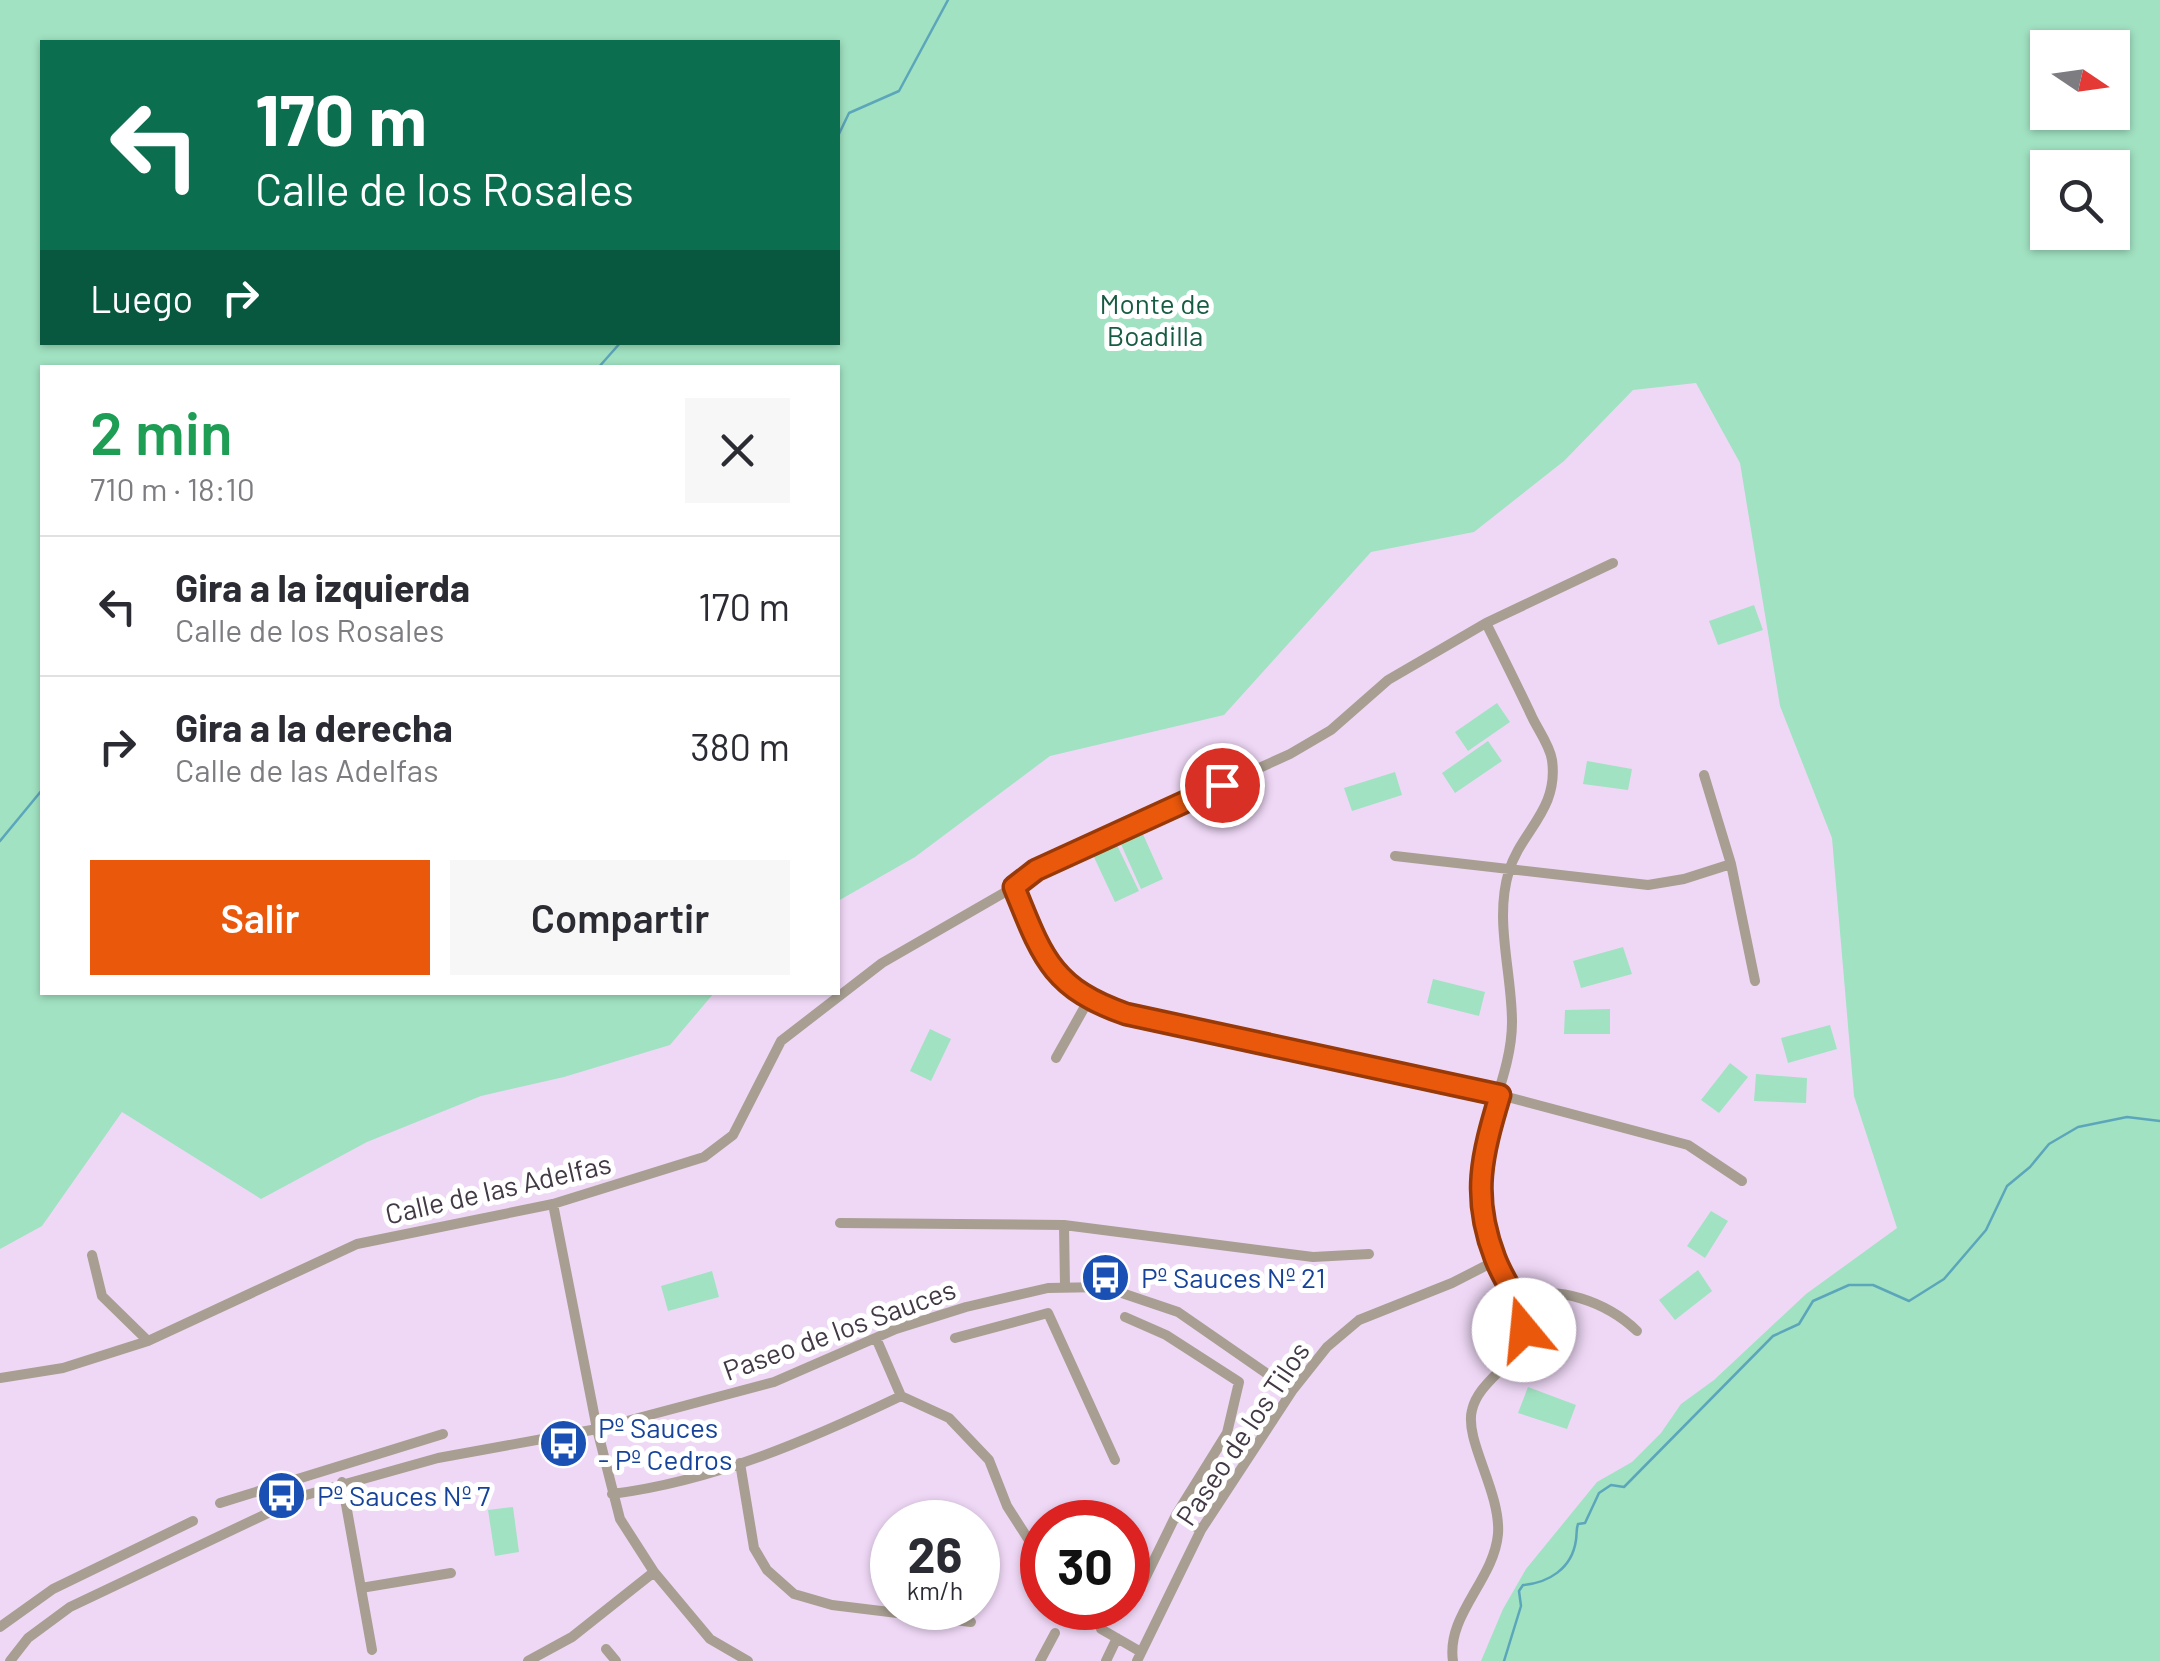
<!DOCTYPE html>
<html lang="es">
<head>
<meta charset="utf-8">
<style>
  body { margin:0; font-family:Barlow,sans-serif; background:#f7f7f7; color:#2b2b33; height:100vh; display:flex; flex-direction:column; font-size:38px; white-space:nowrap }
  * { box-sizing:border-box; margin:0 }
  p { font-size:32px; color:#7c7c81 }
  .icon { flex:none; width:55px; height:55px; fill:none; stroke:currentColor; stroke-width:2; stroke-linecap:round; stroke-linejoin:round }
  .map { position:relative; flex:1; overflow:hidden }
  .side { position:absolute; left:40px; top:365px; width:800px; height:630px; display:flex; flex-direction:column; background:#fff; border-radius:0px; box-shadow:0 2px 8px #0004 }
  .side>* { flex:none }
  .hud { position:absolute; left:40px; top:40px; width:800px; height:305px; border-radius:0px; box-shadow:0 2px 8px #0004; background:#0b6e4f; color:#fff; overflow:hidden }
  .needle { width:65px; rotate:103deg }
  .fabs { position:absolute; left:2030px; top:30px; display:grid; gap:20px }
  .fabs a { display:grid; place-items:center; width:100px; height:100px; border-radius:0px; background:#fff; box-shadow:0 2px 8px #0004; font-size:50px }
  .speed { position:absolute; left:870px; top:1500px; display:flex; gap:20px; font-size:50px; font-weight:700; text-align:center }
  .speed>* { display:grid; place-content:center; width:130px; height:130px; border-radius:50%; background:#fff; box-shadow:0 2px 8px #0004; line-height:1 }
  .speed small { font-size:25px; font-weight:400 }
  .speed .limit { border:15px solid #d22; background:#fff; color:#111 }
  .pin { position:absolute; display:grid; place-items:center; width:85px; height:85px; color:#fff; margin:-42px; border:5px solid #fff; border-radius:50%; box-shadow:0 2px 10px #0007 }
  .me { position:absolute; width:110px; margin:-55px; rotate:343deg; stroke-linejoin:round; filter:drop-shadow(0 0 8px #0008) }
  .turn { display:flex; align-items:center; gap:35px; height:210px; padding:0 50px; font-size:45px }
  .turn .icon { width:130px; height:130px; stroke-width:2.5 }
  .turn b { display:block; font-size:70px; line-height:85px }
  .then { display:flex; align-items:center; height:95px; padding:0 50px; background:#0003; gap:20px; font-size:38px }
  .round { display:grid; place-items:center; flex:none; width:105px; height:105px; border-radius:0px; background:#f7f7f7 }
  .head { display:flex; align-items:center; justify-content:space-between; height:170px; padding:0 50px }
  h1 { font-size:60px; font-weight:600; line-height:75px; color:#1e9e55 }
  .action { display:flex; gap:20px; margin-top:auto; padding:20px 50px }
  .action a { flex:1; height:115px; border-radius:0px; background:#ea580c; color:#fff; font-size:40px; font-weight:600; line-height:115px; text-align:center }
  .action a+a { background:#f7f7f7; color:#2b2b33 }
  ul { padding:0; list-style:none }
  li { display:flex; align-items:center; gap:30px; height:140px; padding:0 50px; border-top:2px solid #e1e1e2 }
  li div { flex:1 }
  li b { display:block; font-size:38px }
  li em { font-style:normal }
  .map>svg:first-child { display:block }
</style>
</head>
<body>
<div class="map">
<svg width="2160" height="1661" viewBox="0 0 2160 1661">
  <rect width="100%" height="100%" fill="#efd8f6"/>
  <!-- green -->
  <path fill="#a1e2c2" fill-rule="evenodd" d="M0,0H2160V1661H1481L1503,1609L1526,1569L1597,1482L1632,1462L1661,1433L1681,1404L1714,1380L1806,1294L1897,1228L1854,1096L1832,838L1780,706L1740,463L1696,383L1633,390L1564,461L1474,532L1371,552L1224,715L1050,756L915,857L838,901V368H42V992L714,993L670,1045L564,1077L481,1096L367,1142L261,1199L122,1112L42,1226L0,1249ZM42,42H838V342H42ZM2048,48H2112V112H2048ZM2048,168H2112V232H2048Z
    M1754,605L1763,630L1718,645L1709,621Z
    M1497,703L1510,722L1468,751L1455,732Z
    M1488,741L1502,761L1455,793L1442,773Z
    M1587,761L1632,769L1628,790L1583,784Z
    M1395,772L1402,795L1352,811L1344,788Z
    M1142,832L1163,879L1141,889L1120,842Z
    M1116,843L1139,891L1115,902L1093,855Z
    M1623,947L1632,974L1581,988L1573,961Z
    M1433,979L1485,992L1479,1016L1427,1003Z
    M1610,1009V1034H1564L1565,1010Z
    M1830,1025L1837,1049L1788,1063L1781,1038Z
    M930,1029L951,1039L931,1081L910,1071Z
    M1730,1063L1748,1077L1719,1113L1701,1100Z
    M1756,1074L1807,1078L1806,1103L1754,1101Z
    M1711,1211L1728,1221L1705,1258L1687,1246Z
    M1698,1270L1712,1291L1675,1320L1659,1300Z
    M712,1271L719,1297L668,1311L661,1286Z
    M1528,1387L1576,1405L1567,1429L1518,1413Z
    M513,1507L519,1552L495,1556L488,1510Z"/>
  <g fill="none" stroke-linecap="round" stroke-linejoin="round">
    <!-- stream -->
    <path stroke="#5ca6bb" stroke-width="2.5" d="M838,136L849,113L899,91L948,0
      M598,368L621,342
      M0,841L42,790
      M1504,1661L1521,1606L1519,1591L1523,1585C1548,1583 1572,1569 1576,1540C1577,1534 1576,1529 1578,1524L1585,1523L1599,1493L1611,1485L1624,1487L1773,1336L1799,1324L1813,1301L1849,1285H1873L1909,1301L1944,1279L1986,1230L2007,1186L2030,1167L2049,1144L2078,1127L2127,1117L2160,1121"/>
    <!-- minor -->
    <path stroke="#a89f92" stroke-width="10" d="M1704,775L1731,864L1755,981
      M1395,856L1648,885L1684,879L1731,864
      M1014,887C1042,956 1051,988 1126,1013L1500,1095L1688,1145L1742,1181
      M1056,1058L1088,1001
      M553,1204L597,1429L620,1519L654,1572L710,1639L748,1661
      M840,1223L1064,1225L1313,1257L1369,1254
      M1064,1225L1065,1286
      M92,1255L102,1296L148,1341
      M1518,1301C1555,1281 1609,1304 1637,1331
      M1125,1317L1166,1335L1239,1382L1227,1433L1176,1515L1136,1597
      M955,1338L1048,1313L1115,1460
      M0,1378L63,1368L148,1341L357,1244L553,1204L704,1157L733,1135L781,1041L882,963L1014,887L1036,869L1290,754L1331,730L1388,680L1486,623L1613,563
      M901,1396L949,1418L989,1460L1007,1506L1039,1556
      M740,1463L754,1548L767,1570L794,1594L832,1605L971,1622
      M342,1482L372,1650
      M612,1494C714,1481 809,1440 901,1396L876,1338
      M220,1503L443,1434
      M1176,1515L1201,1530
      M361,1588L451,1573
      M0,1627L53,1589L193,1521
      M1101,1629L1141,1652
      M606,1649L616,1661
      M10,1661L28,1638L70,1607L306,1495L438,1458L597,1429L774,1382L896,1329L966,1307L1048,1288L1104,1287L1178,1312L1292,1391
      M528,1661L572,1637L654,1572
      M1040,1661L1055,1633
      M1106,1661L1117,1638
      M1137,1661L1201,1530L1292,1391L1327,1347L1359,1320L1452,1283L1495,1261
      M1453,1661C1446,1615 1494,1580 1498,1534C1501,1492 1464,1440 1472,1410C1480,1377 1521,1365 1523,1328C1525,1300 1505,1283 1495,1259C1486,1238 1480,1208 1479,1185C1477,1130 1512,1078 1512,1022C1512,972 1494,920 1509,871C1521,831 1559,810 1552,760C1550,746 1539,731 1533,719C1518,687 1502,655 1486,623"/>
  </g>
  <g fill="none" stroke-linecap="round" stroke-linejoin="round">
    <defs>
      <path id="route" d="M1222,785L1036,870L1014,887C1042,956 1051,988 1126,1014L1500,1095C1482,1155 1471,1196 1495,1258C1505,1285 1522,1300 1524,1330"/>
    </defs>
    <!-- route casing -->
    <use href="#route" stroke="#983908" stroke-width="25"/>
    <!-- route -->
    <use href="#route" stroke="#ea580c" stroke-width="18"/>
  </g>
  <!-- icons -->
  <defs>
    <symbol id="bus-disc" viewBox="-11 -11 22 22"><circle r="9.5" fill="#1a4fb4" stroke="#fff"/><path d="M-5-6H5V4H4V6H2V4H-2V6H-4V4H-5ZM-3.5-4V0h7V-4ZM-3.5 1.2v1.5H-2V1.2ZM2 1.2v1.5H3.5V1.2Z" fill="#fff"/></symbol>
  </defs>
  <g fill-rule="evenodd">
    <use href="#bus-disc" x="1078" y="1250" width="55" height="55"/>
    <use href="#bus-disc" x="536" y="1416" width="55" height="55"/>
    <use href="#bus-disc" x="254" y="1468" width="55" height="55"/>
  </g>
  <g text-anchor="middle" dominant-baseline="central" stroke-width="10" stroke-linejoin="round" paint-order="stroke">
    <!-- park labels -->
    <g font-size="28" fill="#175c42" stroke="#fff">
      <text x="1155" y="303">Monte de<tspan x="1155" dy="32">Boadilla</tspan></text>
    </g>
    <!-- street labels -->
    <g font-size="28" fill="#423945" stroke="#fff">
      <text transform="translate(498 1188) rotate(-13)">Calle de las Adelfas</text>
      <text transform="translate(839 1329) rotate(-20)">Paseo de los Sauces</text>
      <text transform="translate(1242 1433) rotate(-56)">Paseo de los Tilos</text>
    </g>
    <!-- transit labels -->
    <g font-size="28" fill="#164399" stroke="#fff" text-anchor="start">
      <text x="1141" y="1277">Pº Sauces Nº 21</text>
      <text x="598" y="1427">Pº Sauces<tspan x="598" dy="32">- Pº Cedros</tspan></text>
      <text x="317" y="1495">Pº Sauces Nº 7</text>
    </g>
  </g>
</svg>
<div class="fabs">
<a><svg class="needle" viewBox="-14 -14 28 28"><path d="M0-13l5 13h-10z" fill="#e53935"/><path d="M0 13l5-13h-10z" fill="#7c7c81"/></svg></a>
<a><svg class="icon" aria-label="search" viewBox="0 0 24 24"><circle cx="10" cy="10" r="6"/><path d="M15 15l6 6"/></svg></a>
</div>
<div class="speed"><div>26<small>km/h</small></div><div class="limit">30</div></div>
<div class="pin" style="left:1222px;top:785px;background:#d93025"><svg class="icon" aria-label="arrive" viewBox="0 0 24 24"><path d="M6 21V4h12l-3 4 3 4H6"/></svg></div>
<svg class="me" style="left:1524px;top:1330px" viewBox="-20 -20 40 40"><circle r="19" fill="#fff"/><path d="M0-13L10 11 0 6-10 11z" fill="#ea580c"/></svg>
<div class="hud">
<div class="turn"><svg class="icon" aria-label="left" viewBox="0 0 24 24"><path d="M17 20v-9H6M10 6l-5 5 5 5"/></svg><div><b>170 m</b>Calle de los Rosales</div></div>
<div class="then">Luego<svg class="icon" aria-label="right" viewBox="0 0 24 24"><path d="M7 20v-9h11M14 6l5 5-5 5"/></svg></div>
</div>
<section class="side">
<div class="head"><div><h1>2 min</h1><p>710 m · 18:10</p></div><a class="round"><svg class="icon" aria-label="close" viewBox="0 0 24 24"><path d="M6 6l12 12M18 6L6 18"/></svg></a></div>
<ul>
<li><svg class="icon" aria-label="left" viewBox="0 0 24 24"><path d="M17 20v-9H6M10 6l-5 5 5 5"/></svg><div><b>Gira a la izquierda</b><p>Calle de los Rosales</p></div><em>170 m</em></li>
<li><svg class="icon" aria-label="right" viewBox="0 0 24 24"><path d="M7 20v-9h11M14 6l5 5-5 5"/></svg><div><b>Gira a la derecha</b><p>Calle de las Adelfas</p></div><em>380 m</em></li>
</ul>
<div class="action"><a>Salir</a><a>Compartir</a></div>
</section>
</div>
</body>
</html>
